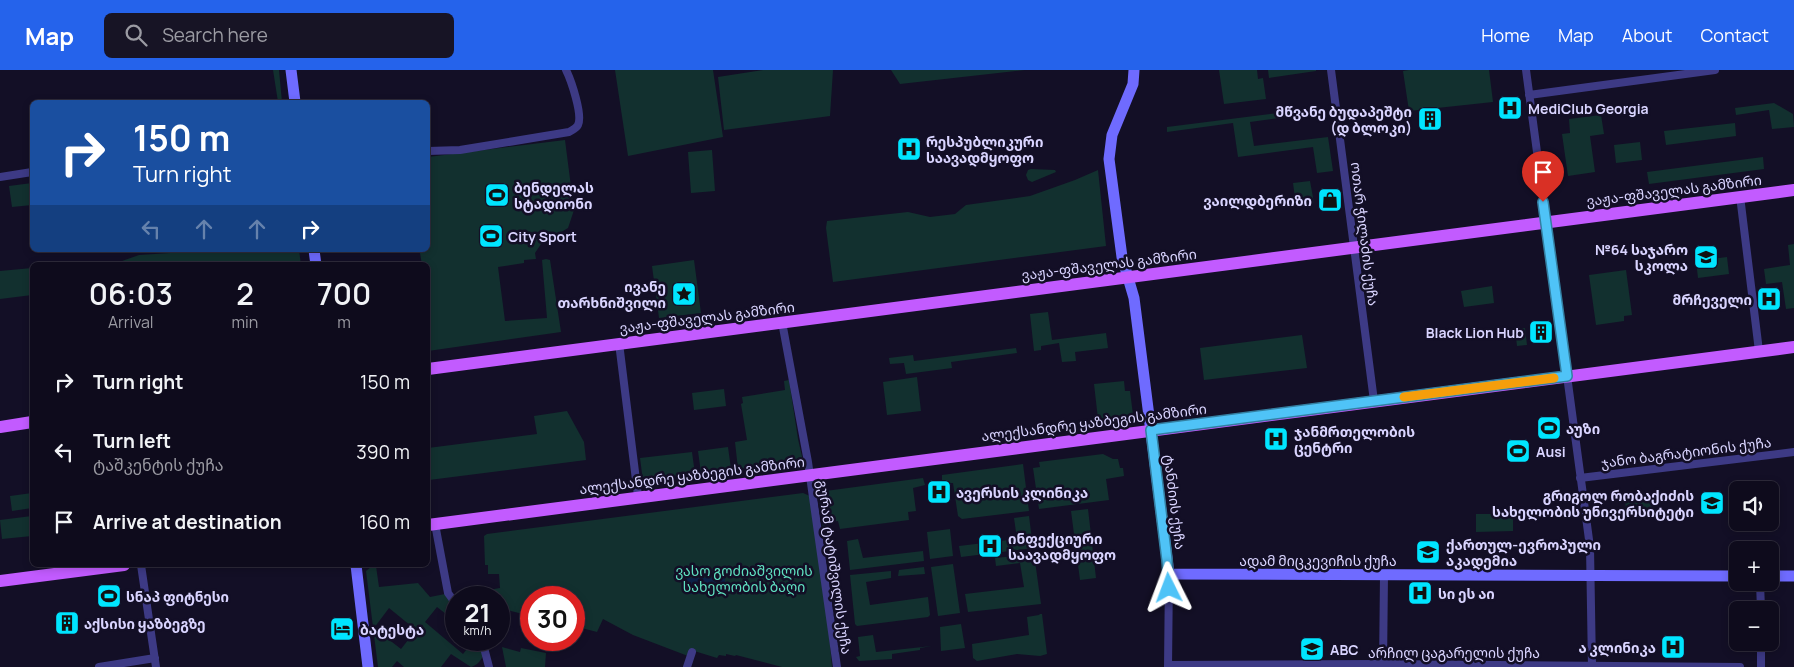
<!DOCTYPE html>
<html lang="en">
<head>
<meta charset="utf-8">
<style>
  body { margin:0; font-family:Manrope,"Noto Sans Georgian",sans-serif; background:#171425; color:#f1f3f6; height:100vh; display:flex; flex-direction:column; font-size:19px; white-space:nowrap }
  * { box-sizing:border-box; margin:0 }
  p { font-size:16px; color:#9b9ba3 }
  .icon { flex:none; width:28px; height:28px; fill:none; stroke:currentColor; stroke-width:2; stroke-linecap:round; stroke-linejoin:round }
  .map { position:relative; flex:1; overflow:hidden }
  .sheet { position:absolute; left:30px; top:192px; width:400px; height:305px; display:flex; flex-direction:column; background:#0e0b1c; border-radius:8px; box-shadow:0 2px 8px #0003,0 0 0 1px #2e2b3b }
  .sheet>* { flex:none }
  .guide { position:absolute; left:30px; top:30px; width:400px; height:152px; border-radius:8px; box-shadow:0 2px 8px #0003,0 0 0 1px #2e2b3b; background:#1a4fa0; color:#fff; overflow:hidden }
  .fabs { position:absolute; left:1729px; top:411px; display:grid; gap:10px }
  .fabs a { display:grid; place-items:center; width:50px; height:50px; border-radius:8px; background:#0e0b1c; box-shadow:0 2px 8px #0003,0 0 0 1px #2e2b3b; font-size:25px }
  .speed { position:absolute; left:445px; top:516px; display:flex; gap:10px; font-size:25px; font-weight:700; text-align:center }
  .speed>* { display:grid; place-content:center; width:65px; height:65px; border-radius:50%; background:#0e0b1c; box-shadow:0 2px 8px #0003,0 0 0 1px #2e2b3b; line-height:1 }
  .speed small { font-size:12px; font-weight:400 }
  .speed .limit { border:8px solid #d22; background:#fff; color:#111 }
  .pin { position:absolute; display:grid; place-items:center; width:42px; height:42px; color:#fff; margin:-51px -21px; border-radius:50% 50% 50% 0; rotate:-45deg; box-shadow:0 0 5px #0007 }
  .pin .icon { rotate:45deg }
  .me { position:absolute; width:55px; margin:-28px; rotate:357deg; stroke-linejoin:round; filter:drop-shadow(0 0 4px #0008) }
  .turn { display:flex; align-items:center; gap:18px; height:105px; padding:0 20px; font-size:22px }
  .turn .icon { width:65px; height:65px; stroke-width:2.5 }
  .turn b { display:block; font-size:35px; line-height:42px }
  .lanes { display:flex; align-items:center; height:48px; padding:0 20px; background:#0003; justify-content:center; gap:25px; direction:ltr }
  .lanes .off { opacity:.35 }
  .eta { display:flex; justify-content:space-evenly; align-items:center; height:85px; text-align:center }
  .eta b { font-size:30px; font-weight:600; line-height:35px }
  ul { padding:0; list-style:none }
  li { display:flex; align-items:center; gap:15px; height:70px; padding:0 20px }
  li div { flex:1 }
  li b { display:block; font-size:19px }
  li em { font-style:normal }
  header { display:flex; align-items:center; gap:30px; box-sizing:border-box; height:70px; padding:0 25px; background:#2563eb; color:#fff }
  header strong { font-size:24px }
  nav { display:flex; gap:28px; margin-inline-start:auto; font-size:18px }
  .search { width:350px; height:45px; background:#171425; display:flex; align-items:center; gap:12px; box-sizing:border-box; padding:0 18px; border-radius:8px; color:#9b9ba3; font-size:19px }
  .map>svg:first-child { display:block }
</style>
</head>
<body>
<header>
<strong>Map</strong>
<div class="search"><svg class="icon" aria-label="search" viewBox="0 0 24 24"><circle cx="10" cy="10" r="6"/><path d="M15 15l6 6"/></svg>Search here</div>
<nav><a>Home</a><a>Map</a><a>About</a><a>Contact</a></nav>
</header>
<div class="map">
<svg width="1794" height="597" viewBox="0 0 1794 597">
  <rect width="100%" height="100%" fill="#130f26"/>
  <!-- green -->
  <path fill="#12302f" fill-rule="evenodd" d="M273,0H279L282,32H278Z
    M615,0H713L723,67L628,86Z
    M763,0H833L830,46L724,60L718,7Z
    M891,0H1025L900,14Z
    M1219,0H1257L1258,9L1263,8L1266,29L1224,34Z
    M1268,0H1316V1L1269,8Z
    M1409,0H1489L1493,32L1409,41L1403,1Z
    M1774,33L1793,44L1794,57L1772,59L1769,40L1736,45L1735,38Z
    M1294,41V46L1250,52L1254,76L1328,67L1333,101L1317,103L1313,77L1238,87L1233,53L1167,62V57Z
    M1601,45L1604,64L1590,66L1595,102L1568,106L1562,64L1570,63L1569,49Z
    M1735,53L1736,66L1666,75L1664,61Z
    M565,70L574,140L568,158L541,174L535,183L536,189L524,190V193L498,197L505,251L547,248L542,190L546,189L550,190L561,262L428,281V195H422L420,183H417V180H428V87Z
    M1640,72L1642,90L1616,93L1614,75Z
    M712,80L715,121L691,123L688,82Z
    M1763,87L1764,99L1649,114L1647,102Z
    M1031,99L1055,100L1056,102L1032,112L1028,110L1026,105L1028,100Z
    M1098,100L1106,176L833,212L826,158L827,151L908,142L930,147L955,144L966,135L1030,126L1075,110Z
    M1310,111L1314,133L1296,135L1293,113Z
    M32,113V135L12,137L9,116Z
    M1794,174V238L1786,239L1782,212L1766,214L1764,199L1790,195L1788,175Z
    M217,180H299L301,195H73L122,191L139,185Z
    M1727,187L1729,204L1698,208L1696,191Z
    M694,190L701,243L659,248L652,196Z
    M32,198V225L0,229V201Z
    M1626,200L1632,245L1624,246V251L1596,255L1589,205Z
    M1492,216L1494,233L1464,237L1461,221Z
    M1048,242L1052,270L1106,263L1108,278L1075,282L1076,291L1062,292L1059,273L1041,276V280L1034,281L1030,244Z
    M1525,258L1527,275L1517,276L1515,259Z
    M1302,265L1307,298L1204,310L1200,278Z
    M1016,278L1017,283L951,292L952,298L906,304L904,293L890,294L889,288L913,285L914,291Z
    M917,307L921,341L887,345L883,312Z
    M789,310L798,369L803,391L738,399L735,372L747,370L741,334L743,333L742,327L785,320L784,311Z
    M1124,311L1125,321H1130L1133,345L1098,349L1094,314Z
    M724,319L726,336L694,340L692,323Z
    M567,341L584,372L586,390L429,410L428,378L537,364L534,346Z
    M728,377L731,399L701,403L698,381Z
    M692,382L695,404L643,411L640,388Z
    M1103,384L1113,389H1118L1120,398H1123L1124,406L1106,409L1109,430L1039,439L1033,398L1040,397L1039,392Z
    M1023,394L1029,441L962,449L958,446L953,413H942V405Z
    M923,408L925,415L913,418L916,441L908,442L909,450L840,459L838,451L825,453L831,502L829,503L818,422Z
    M32,423V438L12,441L10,426Z
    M803,423L810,426L827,541L832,597H782L736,585L735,586L726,584V586L719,585L717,588L691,580L688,586L633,565L603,549L597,562L574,556V528H531V546L503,539L501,551L499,548V528L477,527L472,523L500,518L499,504H488V495H485L484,466L487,464Z
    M1653,427L1655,443L1627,447L1625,431Z
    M1088,439L1096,508L1080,510L1071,441Z
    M1476,444H1524V449H1513V461L1476,462Z
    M32,446V466L2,469L0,450Z
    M1029,446L1033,478L961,487L959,476L1017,469L1014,448Z
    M950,459L953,486L930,489L927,462Z
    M858,469L863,488L923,481L924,491L850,500L847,471Z
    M1034,484L1041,534L968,542L965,524L1024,517L1020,493L996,496L995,488Z
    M953,494L960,543L938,546L931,497Z
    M376,496L379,517L418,513L430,527L445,524L456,538L446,544L437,537L425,552L463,584L474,570H479L483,586C480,592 477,595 471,597L451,584L441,597H404L397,591L392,597H378L366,501L371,497ZM389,538L416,560L401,579L374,558Z
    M924,497L925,504L898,506L899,500Z
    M891,501V508L866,512L870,535L928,527L930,545L928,547L857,556L855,554L850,505Z
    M1040,544H1042L1047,584L1040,586L1017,584L977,591L973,588L972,574L1029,565L1027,547L1039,545Z
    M961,554L965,578L941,581L940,557Z
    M873,565L876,582L932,576L920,578V580L892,584V589L859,591L856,587L860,586L858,567Z
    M502,577L520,582L521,578L546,583L545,597H506Z"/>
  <!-- water -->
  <path fill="#0c2248" d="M686,508H725V524H686Z"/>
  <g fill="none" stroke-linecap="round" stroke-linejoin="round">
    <!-- street -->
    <path stroke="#3d3a85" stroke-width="8" d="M1331,0L1374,331
      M1526,0L1590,477L1592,597
      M1529,25L1715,0
      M428,81L460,80L569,62C572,60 576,59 578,55C583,45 571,10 566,0
      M0,107L32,102
      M1740,126L1759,281
      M782,252L808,392L837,597
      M619,273L638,426
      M1580,408L1794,382
      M435,454L448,523L456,534
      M141,495L156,597
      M1760,512L1761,540
      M482,570L489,597
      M1761,572V597
      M1168,595L1378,594L1740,597
      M99,597L155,588
      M687,597L692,582
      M1168,597L1169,504
      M1383,597L1384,505"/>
    <!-- secondary -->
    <path stroke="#6f6bff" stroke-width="11" d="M291,0L295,32
      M1134,0L1133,14L1112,65L1109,89L1122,187L1134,228L1169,504L1738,506
      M314,180L316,195
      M356,495L368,597
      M1770,506H1794"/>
    <!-- primary -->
    <path stroke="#c25bff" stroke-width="12" d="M428,299L1794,120
      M0,357L32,352
      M428,455L1794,277
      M0,511L124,495"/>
  </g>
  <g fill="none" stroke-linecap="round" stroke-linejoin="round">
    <defs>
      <path id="route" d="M1169,518L1167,490L1151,360L1567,306L1543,132"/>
    </defs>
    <!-- route casing -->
    <use href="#route" stroke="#337fa1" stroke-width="12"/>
    <!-- route -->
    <use href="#route" stroke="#4fc3f7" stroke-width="9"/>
    <!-- slow -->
    <path stroke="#f59e0b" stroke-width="9" d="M1404,327L1554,308"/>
  </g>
  <!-- icons -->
  <defs>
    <symbol id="hospital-square" viewBox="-11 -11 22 22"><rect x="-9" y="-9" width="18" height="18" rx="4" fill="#00e5ff" stroke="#130f26"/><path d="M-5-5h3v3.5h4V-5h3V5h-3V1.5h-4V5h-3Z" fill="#111"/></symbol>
    <symbol id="building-square" viewBox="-11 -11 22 22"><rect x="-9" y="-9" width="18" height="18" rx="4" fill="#00e5ff" stroke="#130f26"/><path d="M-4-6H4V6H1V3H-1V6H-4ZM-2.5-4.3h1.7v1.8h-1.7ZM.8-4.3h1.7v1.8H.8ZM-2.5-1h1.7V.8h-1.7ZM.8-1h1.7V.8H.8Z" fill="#111"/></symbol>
    <symbol id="stadium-square" viewBox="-11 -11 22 22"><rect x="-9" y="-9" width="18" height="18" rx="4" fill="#00e5ff" stroke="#130f26"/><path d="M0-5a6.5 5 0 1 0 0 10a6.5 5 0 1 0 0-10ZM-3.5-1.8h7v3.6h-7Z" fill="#111"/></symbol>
    <symbol id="shop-square" viewBox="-11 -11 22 22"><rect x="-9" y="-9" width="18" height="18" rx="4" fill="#00e5ff" stroke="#130f26"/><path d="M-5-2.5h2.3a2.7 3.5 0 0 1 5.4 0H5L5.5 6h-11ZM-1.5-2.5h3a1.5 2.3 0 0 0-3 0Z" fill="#111"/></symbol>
    <symbol id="school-square" viewBox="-11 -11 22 22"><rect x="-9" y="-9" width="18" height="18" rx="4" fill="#00e5ff" stroke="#130f26"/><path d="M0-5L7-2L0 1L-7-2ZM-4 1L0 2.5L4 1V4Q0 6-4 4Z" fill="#111"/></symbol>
    <symbol id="sight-square" viewBox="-11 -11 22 22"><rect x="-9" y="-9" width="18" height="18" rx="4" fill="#00e5ff" stroke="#130f26"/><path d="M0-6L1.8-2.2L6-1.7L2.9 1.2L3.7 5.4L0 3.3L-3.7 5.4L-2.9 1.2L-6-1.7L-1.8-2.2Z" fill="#111"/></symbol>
    <symbol id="university-square" viewBox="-11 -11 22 22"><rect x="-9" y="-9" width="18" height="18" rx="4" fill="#00e5ff" stroke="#130f26"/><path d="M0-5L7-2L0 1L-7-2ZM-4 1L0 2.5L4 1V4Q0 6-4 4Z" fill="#111"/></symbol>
    <symbol id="hotel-square" viewBox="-11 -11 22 22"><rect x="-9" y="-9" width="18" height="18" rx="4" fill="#00e5ff" stroke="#130f26"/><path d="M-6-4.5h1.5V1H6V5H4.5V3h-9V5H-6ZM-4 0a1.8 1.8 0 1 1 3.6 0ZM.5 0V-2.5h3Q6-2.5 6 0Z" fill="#111"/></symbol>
  </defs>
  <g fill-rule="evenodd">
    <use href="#hospital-square" x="1496" y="24" width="28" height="28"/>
    <use href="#building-square" x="1416" y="35" width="28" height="28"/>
    <use href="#hospital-square" x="895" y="65" width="28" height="28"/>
    <use href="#stadium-square" x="483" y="111" width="28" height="28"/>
    <use href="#shop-square" x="1316" y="116" width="28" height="28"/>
    <use href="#stadium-square" x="477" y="152" width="28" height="28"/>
    <use href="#school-square" x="1692" y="173" width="28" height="28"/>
    <use href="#sight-square" x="670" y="210" width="28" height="28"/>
    <use href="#hospital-square" x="1755" y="215" width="28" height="28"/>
    <use href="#building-square" x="1527" y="248" width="28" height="28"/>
    <use href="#stadium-square" x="1535" y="344" width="28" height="28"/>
    <use href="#hospital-square" x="1262" y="355" width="28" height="28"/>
    <use href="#stadium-square" x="1504" y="367" width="28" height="28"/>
    <use href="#hospital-square" x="925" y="408" width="28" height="28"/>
    <use href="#university-square" x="1698" y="419" width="28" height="28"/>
    <use href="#hospital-square" x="976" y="462" width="28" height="28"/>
    <use href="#university-square" x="1414" y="468" width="28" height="28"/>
    <use href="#hospital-square" x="1406" y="509" width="28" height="28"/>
    <use href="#stadium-square" x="95" y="512" width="28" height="28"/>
    <use href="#building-square" x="53" y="539" width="28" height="28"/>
    <use href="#hotel-square" x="328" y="545" width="28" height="28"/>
    <use href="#hospital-square" x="1659" y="563" width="28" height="28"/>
    <use href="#school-square" x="1298" y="565" width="28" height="28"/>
  </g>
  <g text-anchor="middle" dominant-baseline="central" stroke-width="5" stroke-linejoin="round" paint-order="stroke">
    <!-- poi labels -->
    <g font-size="14" font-weight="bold" fill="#d9d4ff" stroke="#130f26" text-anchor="start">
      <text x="1528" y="38">MediClub Georgia</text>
      <text x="1412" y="41" text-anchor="end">მწვანე ბუდაპეშტი<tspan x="1412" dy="16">(დ ბლოკი)</tspan></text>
      <text x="926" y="71">რესპუბლიკური<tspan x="926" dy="16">საავადმყოფო</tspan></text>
      <text x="514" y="117">ბენდელას<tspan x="514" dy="16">სტადიონი</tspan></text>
      <text x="1312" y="130" text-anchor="end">ვაილდბერიზი</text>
      <text x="508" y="166">City Sport</text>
      <text x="1688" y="179" text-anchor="end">№64 საჯარო<tspan x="1688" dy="16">სკოლა</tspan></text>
      <text x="666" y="216" text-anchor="end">ივანე<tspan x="666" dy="16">თარხნიშვილი</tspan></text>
      <text x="1752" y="229" text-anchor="end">მრჩეველი</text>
      <text x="1524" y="262" text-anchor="end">Black Lion Hub</text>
      <text x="1566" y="358">აუზი</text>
      <text x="1294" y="361">ჯანმრთელობის<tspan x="1294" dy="16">ცენტრი</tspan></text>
      <text x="1536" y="381">Ausi</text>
      <text x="956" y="422">ავერსის კლინიკა</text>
      <text x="1694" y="425" text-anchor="end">გრიგოლ რობაქიძის<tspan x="1694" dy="16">სახელობის უნივერსიტეტი</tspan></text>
      <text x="1008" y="468">ინფექციური<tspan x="1008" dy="16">საავადმყოფო</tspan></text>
      <text x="1446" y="474">ქართულ-ევროპული<tspan x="1446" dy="16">აკადემია</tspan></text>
      <text x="1438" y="523">სი ეს აი</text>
      <text x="126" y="526">სნაპ ფიტნესი</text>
      <text x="84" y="553">აქსისი ყაზბეგზე</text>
      <text x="360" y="559">ბატესტა</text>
      <text x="1656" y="577" text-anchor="end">ა კლინიკა</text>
      <text x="1330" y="579">ABC</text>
    </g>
    <!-- street labels -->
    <g font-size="14" fill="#d9d4ff" stroke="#130f26">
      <text transform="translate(1674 120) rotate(-7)">ვაჟა-ფშაველას გამზირი</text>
      <text transform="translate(1365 164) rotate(83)">ოთარ ჭილაძის ქუჩა</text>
      <text transform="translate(1109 194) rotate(-7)">ვაჟა-ფშაველას გამზირი</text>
      <text transform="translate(707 247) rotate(-7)">ვაჟა-ფშაველას გამზირი</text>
      <text transform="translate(1094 352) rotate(-7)">ალექსანდრე ყაზბეგის გამზირი</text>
      <text transform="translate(1686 382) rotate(-7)">ჯანო ბაგრატიონის ქუჩა</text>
      <text transform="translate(692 405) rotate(-7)">ალექსანდრე ყაზბეგის გამზირი</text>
      <text transform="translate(1175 432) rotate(83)">ტანძიის ქუჩა</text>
      <text x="1318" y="490">ადამ მიცკევიჩის ქუჩა</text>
      <text transform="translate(835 497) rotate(82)">გურამ ტატიშვილის ქუჩა</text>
      <text x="1454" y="582">არჩილ ცაგარელის ქუჩა</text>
    </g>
    <!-- park labels -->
    <g font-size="14" fill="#5fe0c0" stroke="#130f26">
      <text x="744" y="500">ვასო გოძიაშვილის<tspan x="744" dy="16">სახელობის ბაღი</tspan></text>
    </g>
  </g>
</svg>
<div class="fabs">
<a><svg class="icon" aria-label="sound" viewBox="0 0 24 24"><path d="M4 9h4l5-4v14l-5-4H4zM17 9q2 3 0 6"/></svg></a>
<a>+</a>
<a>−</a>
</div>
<div class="speed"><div>21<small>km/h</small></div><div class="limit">30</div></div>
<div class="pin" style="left:1543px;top:132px;background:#d93025"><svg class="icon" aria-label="arrive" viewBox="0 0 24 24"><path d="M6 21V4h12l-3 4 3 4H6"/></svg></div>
<svg class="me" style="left:1169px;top:518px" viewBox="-20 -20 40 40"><path d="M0-17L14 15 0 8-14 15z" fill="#4fc3f7" stroke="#fff" stroke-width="4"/></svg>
<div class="guide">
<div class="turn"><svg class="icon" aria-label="right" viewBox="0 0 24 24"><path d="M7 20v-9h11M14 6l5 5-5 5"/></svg><div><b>150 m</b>Turn right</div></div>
<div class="lanes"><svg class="icon off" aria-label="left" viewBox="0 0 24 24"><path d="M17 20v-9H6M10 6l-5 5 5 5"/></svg><svg class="icon off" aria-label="ahead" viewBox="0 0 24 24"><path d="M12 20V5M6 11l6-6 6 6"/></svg><svg class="icon off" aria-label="ahead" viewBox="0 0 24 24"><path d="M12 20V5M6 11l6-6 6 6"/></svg><svg class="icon" aria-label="right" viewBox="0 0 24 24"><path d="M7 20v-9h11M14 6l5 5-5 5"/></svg></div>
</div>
<section class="sheet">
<div class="eta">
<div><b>06:03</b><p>Arrival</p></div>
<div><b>2</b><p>min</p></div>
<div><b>700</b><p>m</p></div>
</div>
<ul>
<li><svg class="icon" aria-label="right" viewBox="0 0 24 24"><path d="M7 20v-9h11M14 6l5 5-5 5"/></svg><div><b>Turn right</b></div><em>150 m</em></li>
<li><svg class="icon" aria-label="left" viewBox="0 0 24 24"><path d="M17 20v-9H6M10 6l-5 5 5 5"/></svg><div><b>Turn left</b><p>ტაშკენტის ქუჩა</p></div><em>390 m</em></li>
<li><svg class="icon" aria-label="arrive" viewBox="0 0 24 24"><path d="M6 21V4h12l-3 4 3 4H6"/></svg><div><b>Arrive at destination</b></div><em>160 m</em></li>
</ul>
</section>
</div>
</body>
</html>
